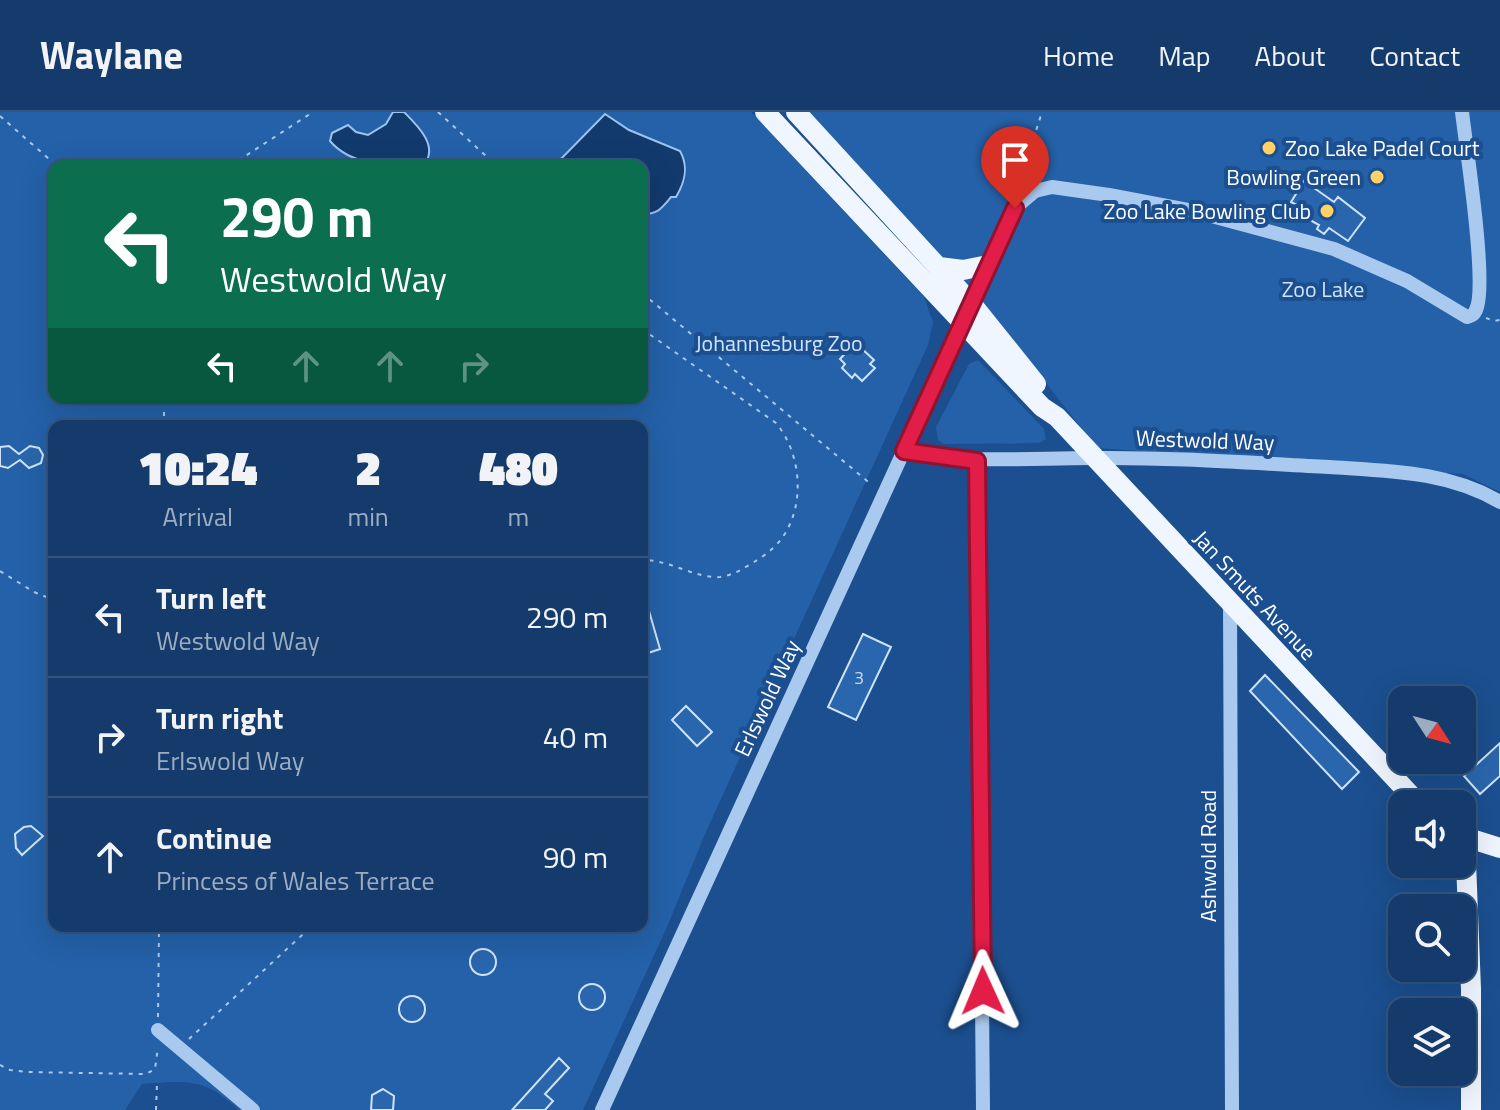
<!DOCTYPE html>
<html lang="en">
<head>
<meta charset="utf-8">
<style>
  body { margin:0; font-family:"Titillium Web",sans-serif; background:#214673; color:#f1f3f6; height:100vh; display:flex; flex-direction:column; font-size:30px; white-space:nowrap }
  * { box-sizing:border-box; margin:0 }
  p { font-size:26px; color:#9dadc1 }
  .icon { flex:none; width:44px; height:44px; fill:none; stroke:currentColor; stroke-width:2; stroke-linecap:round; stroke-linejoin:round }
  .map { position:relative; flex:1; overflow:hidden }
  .side { position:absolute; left:48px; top:308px; width:600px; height:512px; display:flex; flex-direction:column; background:#143b6b; border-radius:16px; box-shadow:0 8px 32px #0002,0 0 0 2px #33557e }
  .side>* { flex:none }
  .banner { position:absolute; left:48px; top:48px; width:600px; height:244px; border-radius:16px; box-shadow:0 8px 32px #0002,0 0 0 2px #33557e; background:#0b6e4f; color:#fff; overflow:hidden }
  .needle { width:52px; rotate:126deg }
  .tools { position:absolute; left:1388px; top:574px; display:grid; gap:16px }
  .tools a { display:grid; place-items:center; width:88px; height:88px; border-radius:16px; background:#143b6b; box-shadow:0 8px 32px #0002,0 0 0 2px #33557e; font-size:40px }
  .pin { position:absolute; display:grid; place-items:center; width:68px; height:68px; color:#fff; margin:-82px -34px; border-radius:50% 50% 50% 0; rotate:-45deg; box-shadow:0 0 8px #0007 }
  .pin .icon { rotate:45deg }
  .me { position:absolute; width:88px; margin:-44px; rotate:359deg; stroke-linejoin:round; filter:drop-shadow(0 0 6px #0008) }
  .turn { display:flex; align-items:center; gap:28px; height:168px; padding:0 40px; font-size:36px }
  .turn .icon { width:104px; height:104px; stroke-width:2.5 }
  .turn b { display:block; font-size:56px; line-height:68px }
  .lanes { display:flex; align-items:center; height:76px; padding:0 40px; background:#0003; justify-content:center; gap:40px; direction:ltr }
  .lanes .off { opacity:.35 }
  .eta { display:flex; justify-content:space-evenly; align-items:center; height:136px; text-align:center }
  .eta b { font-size:48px; font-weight:800; line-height:56px }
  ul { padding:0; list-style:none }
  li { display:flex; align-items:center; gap:24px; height:120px; padding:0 40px; border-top:2px solid #33557e }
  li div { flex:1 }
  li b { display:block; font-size:30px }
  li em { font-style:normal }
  header { display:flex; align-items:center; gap:48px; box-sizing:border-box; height:112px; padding:0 40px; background:#143b6b; border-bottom:2px solid #33557e }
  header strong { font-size:38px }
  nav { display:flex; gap:44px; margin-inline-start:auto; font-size:28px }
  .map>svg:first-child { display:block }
</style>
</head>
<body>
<header>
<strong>Waylane</strong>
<nav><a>Home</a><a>Map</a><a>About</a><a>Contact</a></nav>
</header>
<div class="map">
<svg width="1500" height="998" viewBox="0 0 1500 998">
  <rect width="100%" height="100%" fill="#1b4f8f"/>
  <!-- green -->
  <path fill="#2461a8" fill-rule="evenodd" d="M0,0H751L924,185L933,210L928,233L705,722L667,815L583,998H239C204,965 187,969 142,972L125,998H0ZM54,54H642V286H54ZM54,314H642V814H54Z
    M804,0H1500V380L1463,362L1097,336L984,192Z
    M978,248L1044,317L1046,327L1039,331L944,332L938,328L936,315L969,252Z"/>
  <!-- water -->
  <path fill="#123a6d" stroke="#9cc4f0" stroke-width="2" d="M393,0H404C418,14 440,35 423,54C392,54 352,55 330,29L332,21L348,13L356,20L368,23L386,12Z
    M605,2L629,18L680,39C689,55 685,70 676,85H671C661,97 658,102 642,102V54H554Z"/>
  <!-- building -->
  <path fill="#2a66ad" stroke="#cfe3fa" stroke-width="2" d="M1304,69L1334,90L1338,85L1365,106L1348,129L1329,116L1324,122L1317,117L1319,113L1308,107L1312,101L1291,90Z
    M852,234L857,240L861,236L874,248L870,252L875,256L862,269L855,262L852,266L842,256L845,252L840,247Z
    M9,334L19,342L30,334L39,336L43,343L41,351L29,356L20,348L8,356L0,354V335Z
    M645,485L660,537L642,543V486Z
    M863,522L891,535L856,608L828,595Z
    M1265,563L1359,660L1342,677L1250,579Z
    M686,594L712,620L697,634L672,608Z
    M1500,631V664L1480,682L1464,664Z
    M31,714L43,724L22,743L16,736L15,722L24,715Z
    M470 850a13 13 0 1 1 26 0a13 13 0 1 1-26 0Z
    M579 885a13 13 0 1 1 26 0a13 13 0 1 1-26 0Z
    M399 897a13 13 0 1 1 26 0a13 13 0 1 1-26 0Z
    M559,946L569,956L545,982L553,989L545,998H512Z
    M383,977L394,984L393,998H371L372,983Z"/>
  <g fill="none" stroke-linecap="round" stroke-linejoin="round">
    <!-- path -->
    <path stroke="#a9c9ee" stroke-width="2" stroke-dasharray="4 6" stroke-linecap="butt" d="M438,0L497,54
      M0,4L57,54
      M230,54L313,0
      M1018,75L1042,0
      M642,181L872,373
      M1486,206L1494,209L1500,208
      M642,217L776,311C803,343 806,399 778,431C771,439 762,445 754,450C743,457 733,463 720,465C696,467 668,447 642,448
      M164,314V286
      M0,459L34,480L54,488
      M158,905L159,814
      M189,927L312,814
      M0,953L10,958L26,960L146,962L155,957L158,935
      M156,998L157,971"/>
    <!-- minor -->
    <path stroke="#a9c9ee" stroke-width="14" d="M904,339C967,352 1029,346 1092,346C1171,345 1251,351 1329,355C1389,359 1447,359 1500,390
      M977,349L983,998
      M1230,490L1232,998
      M158,918L253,998
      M602,998L1015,96L1035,79L1052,75L1109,83L1193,99L1334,137L1407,169L1467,205C1472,203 1473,204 1476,198C1488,173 1466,35 1462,0"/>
    <!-- major -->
    <path stroke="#f0f6ff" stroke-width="20" d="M765,0L1042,295L1057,305L1419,692
      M796,0L971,191L1036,272
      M939,155L963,158L988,153
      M1462,724L1500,736
      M1465,725L1471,877V998"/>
  </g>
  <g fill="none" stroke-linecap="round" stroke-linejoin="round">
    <defs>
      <path id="route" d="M983,879L977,349L904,339L1015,96"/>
    </defs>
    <!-- route casing -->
    <use href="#route" stroke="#92132f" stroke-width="20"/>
    <!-- route -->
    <use href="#route" stroke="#e11d48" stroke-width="14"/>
  </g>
  <!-- markers -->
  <g fill="#ffd166" stroke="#1b4f8f" stroke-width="3">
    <circle cx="1269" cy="36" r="8"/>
    <circle cx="1377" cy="65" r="8"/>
    <circle cx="1327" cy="99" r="8"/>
  </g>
  <g text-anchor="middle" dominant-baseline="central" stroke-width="8" stroke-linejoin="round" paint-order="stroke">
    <!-- number labels -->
    <g font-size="18" fill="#cad9ea">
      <text x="859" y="565">3</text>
    </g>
    <!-- poi labels -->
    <g font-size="22" fill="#fff" stroke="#1b4f8f" text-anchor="end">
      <text x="1285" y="36" text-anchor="start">Zoo Lake Padel Court</text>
      <text x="1361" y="65">Bowling Green</text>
      <text x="1311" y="99">Zoo Lake Bowling Club</text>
    </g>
    <!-- park labels -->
    <g font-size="22" fill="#cfe3fa" stroke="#1b4f8f">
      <text x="1323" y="177">Zoo Lake</text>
      <text x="779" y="231">Johannesburg Zoo</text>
    </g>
    <!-- street labels -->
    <g font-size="22" fill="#fff" stroke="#1b4f8f">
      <text transform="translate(1205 328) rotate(2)">Westwold Way</text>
      <text transform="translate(1255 483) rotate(47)">Jan Smuts Avenue</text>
      <text transform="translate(767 586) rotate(-65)">Erlswold Way</text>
      <text transform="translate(1208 744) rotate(-90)">Ashwold Road</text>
    </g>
  </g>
</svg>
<div class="tools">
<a><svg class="needle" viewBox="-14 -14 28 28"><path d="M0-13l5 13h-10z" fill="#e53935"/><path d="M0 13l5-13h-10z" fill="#9dadc1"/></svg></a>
<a><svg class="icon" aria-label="sound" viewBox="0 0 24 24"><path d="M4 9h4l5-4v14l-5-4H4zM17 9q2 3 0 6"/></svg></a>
<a><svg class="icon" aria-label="search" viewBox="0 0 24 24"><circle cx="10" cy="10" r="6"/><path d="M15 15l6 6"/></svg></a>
<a><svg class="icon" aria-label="layers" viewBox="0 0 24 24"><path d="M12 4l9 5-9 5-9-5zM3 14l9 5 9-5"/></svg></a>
</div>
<div class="pin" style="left:1015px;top:96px;background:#d93025"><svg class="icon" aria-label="arrive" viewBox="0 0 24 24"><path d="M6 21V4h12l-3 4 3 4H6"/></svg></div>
<svg class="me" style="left:983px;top:879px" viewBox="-20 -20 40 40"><path d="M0-17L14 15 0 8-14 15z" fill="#e11d48" stroke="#fff" stroke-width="4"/></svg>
<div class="banner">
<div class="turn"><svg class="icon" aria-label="left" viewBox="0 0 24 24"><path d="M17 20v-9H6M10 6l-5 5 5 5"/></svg><div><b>290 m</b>Westwold Way</div></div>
<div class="lanes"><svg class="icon" aria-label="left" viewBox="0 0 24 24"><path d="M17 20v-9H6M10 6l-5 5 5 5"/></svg><svg class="icon off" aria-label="ahead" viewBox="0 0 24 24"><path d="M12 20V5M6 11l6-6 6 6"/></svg><svg class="icon off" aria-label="ahead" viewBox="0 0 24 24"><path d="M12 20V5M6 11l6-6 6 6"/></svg><svg class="icon off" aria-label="right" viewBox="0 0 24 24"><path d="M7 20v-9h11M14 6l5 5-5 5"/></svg></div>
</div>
<section class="side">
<div class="eta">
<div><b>10:24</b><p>Arrival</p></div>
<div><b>2</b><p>min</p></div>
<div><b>480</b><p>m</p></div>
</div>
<ul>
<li><svg class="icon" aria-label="left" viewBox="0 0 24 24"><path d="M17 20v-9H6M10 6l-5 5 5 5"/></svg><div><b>Turn left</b><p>Westwold Way</p></div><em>290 m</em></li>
<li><svg class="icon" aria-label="right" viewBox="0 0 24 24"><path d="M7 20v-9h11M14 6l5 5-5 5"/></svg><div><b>Turn right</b><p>Erlswold Way</p></div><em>40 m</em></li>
<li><svg class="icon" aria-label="ahead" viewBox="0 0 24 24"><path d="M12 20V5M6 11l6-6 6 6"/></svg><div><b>Continue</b><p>Princess of Wales Terrace</p></div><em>90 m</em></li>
</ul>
</section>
</div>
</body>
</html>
